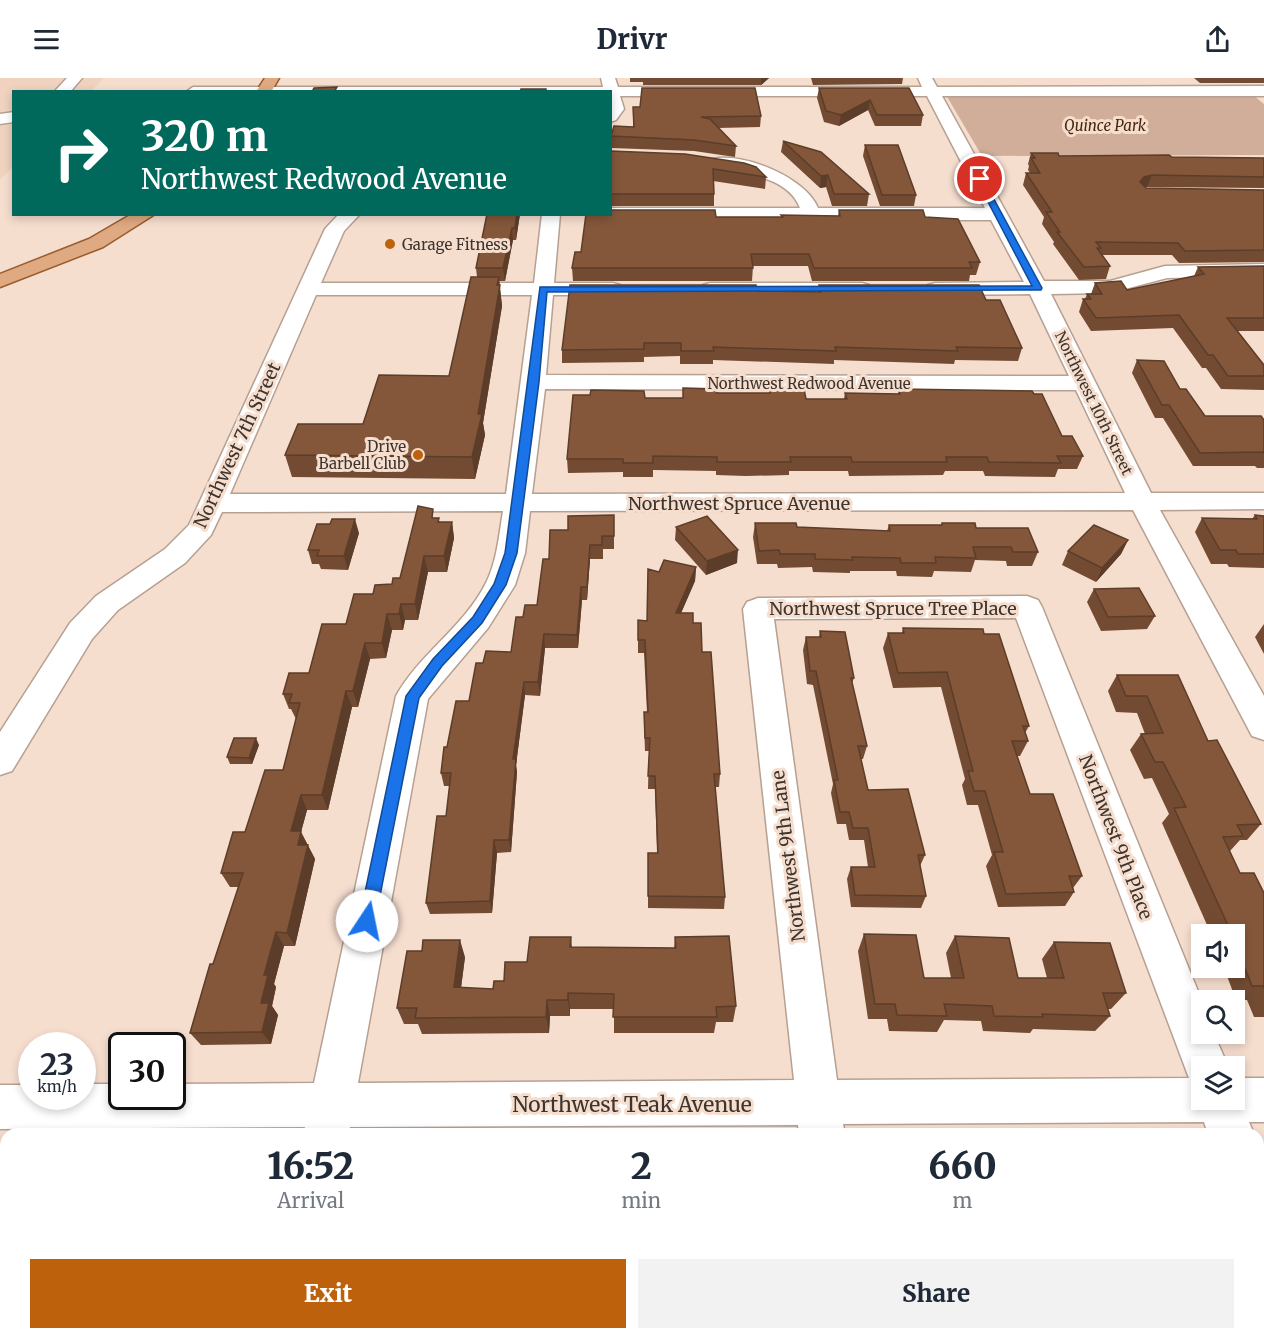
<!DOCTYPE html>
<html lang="en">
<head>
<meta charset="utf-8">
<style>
  body { margin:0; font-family:Merriweather,serif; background:#f2f2f3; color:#1f2937; height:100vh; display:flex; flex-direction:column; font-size:22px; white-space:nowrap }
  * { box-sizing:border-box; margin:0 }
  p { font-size:20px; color:#747a83 }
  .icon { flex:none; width:33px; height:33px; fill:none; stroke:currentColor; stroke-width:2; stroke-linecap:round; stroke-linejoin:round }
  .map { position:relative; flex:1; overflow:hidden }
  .sheet { position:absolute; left:0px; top:1050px; width:1264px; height:212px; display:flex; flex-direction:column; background:#fff; border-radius:18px 18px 0 0; box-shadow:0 3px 9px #0003 }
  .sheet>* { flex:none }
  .banner { position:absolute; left:12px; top:12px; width:600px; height:126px; border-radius:0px; box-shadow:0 3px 9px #0003; background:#00695c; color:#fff; overflow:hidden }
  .tools { position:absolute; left:1191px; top:846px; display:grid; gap:12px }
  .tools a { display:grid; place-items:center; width:54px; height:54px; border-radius:0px; background:#fff; box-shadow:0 3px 9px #0003; font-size:30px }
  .speed { position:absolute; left:18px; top:954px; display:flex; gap:12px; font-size:30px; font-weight:700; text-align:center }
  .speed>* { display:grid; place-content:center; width:78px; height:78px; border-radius:50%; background:#fff; box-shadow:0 3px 9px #0003; line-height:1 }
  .speed small { font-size:15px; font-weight:400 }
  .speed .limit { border:3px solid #111; border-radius:9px; background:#fff; color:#111 }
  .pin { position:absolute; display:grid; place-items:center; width:51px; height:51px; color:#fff; margin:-26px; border:3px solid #fff; border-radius:50%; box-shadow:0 2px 6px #0007 }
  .me { position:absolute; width:66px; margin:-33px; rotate:11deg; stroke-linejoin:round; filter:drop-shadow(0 0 4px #0008) }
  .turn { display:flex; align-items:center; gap:21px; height:126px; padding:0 30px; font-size:27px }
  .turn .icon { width:78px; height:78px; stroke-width:2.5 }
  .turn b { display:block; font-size:42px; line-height:51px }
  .eta { display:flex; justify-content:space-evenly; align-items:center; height:102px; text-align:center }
  .eta b { font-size:36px; font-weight:800; line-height:42px }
  .cta { display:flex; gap:12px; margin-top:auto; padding:12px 30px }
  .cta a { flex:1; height:69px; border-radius:0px; background:#bd610d; color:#fff; font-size:24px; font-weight:800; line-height:69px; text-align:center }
  .cta a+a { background:#f2f2f3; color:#1f2937 }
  header { display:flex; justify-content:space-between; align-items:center; height:78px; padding:0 30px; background:#fff; font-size:27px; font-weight:800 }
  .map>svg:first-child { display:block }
</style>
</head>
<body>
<header><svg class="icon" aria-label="menu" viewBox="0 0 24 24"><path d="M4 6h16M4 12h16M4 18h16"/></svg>Drivr<svg class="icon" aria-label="share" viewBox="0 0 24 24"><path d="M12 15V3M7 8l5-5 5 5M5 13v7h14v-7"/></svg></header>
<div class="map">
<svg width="1264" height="1261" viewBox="0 0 1264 1261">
  <rect width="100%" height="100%" fill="#f6decf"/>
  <!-- built -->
  <path fill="#f0d2bf" d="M0,0H104L91,13L14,14L13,35L0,37Z
    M13,46V89L0,101V48Z"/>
  <!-- green -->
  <path fill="#d0ae99" d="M1252,16L1264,26V77L982,78L946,17Z"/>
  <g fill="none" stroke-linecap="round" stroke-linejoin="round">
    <defs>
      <path id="minor" d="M67,0H82L70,14H54Z
        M601,0H615L618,9H922L918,0H932L937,9L1264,8V18H942L1044,203H1110L1165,188L1264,186V198L1167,200L1110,215L1051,216L1151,415H1264V431L1160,432L1264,618V662L1252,658L1133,432L530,433L525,475L515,507L488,550L428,621L358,1005L794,1002L743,531L747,524L758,520L1027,518L1038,522L1042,529L1202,923V956H1214L1228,988H1202V1022H1234V1000H1264V1044H1249L1254,1056H1208L1204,1044L843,1046L845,1056H799L798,1047L350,1049L349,1056H303L305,1049L0,1051V1007H32V1018H82V1006H122V1018H172V1006L314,1005L396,618C419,576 464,549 486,505C497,483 499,457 503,433L222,434L211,457L185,485L118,532L92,561L12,693L0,697V654L70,545L96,518L165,471L189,447L325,151L339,136H360L344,153L321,205H534L542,136H560L554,205H613L620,207L623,211L620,215L613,217H553L546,297L1069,298L1030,216L935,217L928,215L925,211L928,207L935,205L1024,204L991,142H610L603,140L601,136H610V130H800C787,97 742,96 713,89L710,85L713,81C744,74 806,100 818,130H985L927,18H620L624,31L616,42L610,44V14H186L193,9H603ZM316,217H532L506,416H230ZM545,311L1076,312L1125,415L532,416ZM1016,540L1189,1000L837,1002L774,541Z
        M14,34V44L0,46V36Z
        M710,205H862L869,207L872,211L869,215L862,217L703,215L700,211L703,207Z
        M1258,1107L1264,1109V1169L1258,1167Z
        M266,1256H316V1261H264Z
        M825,1256H875L877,1261H825Z"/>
      <path id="major" d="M265,0H279L271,14H256Z
        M132,136H155L103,169L0,209V196L89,161Z"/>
    </defs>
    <!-- minor casing -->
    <use href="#minor" stroke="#b6a092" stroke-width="3"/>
    <!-- major casing -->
    <use href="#major" stroke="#985c2e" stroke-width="3"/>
    <!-- minor -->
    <use href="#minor" fill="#fff" fill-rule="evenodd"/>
    <!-- major -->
    <use href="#major" fill="#dfaa82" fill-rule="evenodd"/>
  </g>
  <!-- wall -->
  <path fill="#724b32" d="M630,0H769L761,7H643V4H630Z
    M811,0H903L902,6L813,7Z
    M1194,0H1264V5H1200Z
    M819,10H909L923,37L921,48H875L868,32L839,48L824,44L817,20Z
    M633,29L761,38L760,49L718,50L736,68L735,79L694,73L611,70V58L633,49Z
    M783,63L869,116L867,128H832L826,109L820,110L781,74Z
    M865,67L916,117L914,128H880L863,78Z
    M610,73L766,99L765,111L713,103L714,116V128H610Z
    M1031,75L1059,78L1264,80V110L1145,109L1146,110L1264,112V184L1179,185L1172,177H1102L1110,188L1106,201L1079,202L1053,166L1054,164L1042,146L1044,139L1023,107L1026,95H1030L1028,92L1029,88L1028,86Z
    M839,132L925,139L980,184L976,197H970L969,203H812L808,188H753L752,203H573L572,190L581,174L716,139H781V137L838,138Z
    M487,136H520L516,162H513L505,203H499L502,228L483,345L485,357L475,401L292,399L285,377L363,346L449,298L477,199L476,190Z
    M1264,188V253H1238L1264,287V312L1221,311L1206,290H1202L1173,250L1091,253L1079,234L1083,221H1085L1087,216H1091L1095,205L1127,212L1194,198L1198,189Z
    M819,207L986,222L1022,270L1018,283L955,282L954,286L834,282V286L713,282V286H680V278L644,279V284L562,285V272L757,213L818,214Z
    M1137,282L1180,311L1205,338L1264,342V390H1257L1255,388H1193L1163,340H1155L1132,295Z
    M683,310L717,315H769L770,312L806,321H844L845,315L898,316L899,311L1034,316L1062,358L1083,378L1077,391H1058L1055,399L985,398L983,393H945L943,397L849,398L848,393H789V397L746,398L716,397V393L653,392V399H623V394L568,395L567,381L645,320H683Z
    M614,437V471H603V481H590L587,522H582L578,570H545L540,618L525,617L516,687L517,694L511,774L497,775L492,835L430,836L426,825L446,738L450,708H444L441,695L447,669L469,623L483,585L511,574L523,539L537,527L549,481L568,452Z
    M1255,437L1264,438V490L1229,489L1227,486H1211L1195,454L1202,440L1252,441Z
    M435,440L440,444H452L454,460L447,494H428L418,542H405L403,552H392L386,580L370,581L358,629H352L328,732H307L301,754L315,781L295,868H284L274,906L276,909L272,928L278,937L271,966L201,967L190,955L239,809H230L221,795L283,692L296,641L291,631H289L283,616L309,595L346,546L373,516L392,506L400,500Z
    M755,445L797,449L887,453L889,447H941L942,445L976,450L1038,474L1032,488H1007L1006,483L975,482L971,494L934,493L932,499L897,498L896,493H850V495L813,494L812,489L778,490L777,486H757L753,459Z
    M676,449L737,485L706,497L675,462Z
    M359,455L348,492L321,491L319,486H312L308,472Z
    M1128,462L1121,476L1096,504L1062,487L1068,473Z
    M696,489L695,503L681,535L693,545L702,574L720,696L719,709H715L725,819L724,831L648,830V775H657L655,711H648L649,673H645L644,647V634H647L644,575H638V542L647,543L659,494Z
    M1094,511L1155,538L1147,551L1101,553L1087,524Z
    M1264,546V576L1255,559Z
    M903,550L984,556L1029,648L1025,655L1028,663L1020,678H1017L1030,716L1082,798L1073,810L1074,814L1065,828L998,829L986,788L992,777L978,727H967L962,707L965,701L941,609L893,610L883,570L888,555H902Z
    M820,553L854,600L852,605L867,668L863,681H861L868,712L925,777L920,788L926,818L921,830L851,829L847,801L851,789H868L864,762H849L846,746H837L831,715L833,706L813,607L807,606L803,572L806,559H819Z
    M1117,597L1208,663L1261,746L1247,762H1240L1230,773L1240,795L1264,815V939H1254L1247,922H1236L1224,890H1234V856H1211L1162,745L1169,736L1152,700L1144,701L1130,672L1141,656H1145L1137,635L1116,634L1108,613Z
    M259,667L252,686H230L227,679Z
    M864,856L924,900H951L946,875L955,858L1018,900H1047L1042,881L1054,864L1126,915L1111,931H1107L1110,938L1095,953L1033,951L1030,955L983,953L981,943L944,942L937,954L889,953L887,941H868L858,873Z
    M571,859L572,869L674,870L675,859L736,928L733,944H716L714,955H614V931H570V938H550L549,955L422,956L418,946H404L397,930L465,879L461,910L493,911L527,884Z
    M924,1256H1039L1040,1261H925Z
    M1110,1256H1238L1239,1257L1226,1261H1112Z"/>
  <!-- shaded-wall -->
  <path fill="#5c3d29" d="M761,0H769L761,7Z
    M870,22L868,32L839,48L841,37Z
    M828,97L826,109L820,110L821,98Z
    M1152,97L1147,109L1139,111L1140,104L1144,99Z
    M517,136H520L516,162L515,150Z
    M512,150L513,162L505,203L503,190Z
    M499,199L502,228L483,345L485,357L475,401L472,379Z
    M355,441L359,455L348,492L344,478Z
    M452,444L454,460L447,494L444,478Z
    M1128,462L1121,476L1096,504L1102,490Z
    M590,467V481L587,522V509Z
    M738,472L737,485L706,497L707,483Z
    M424,478L428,494L418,542L415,526Z
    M696,489L695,503L675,549L676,535Z
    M581,509L582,522L578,570L577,557Z
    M401,526L405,542L403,552L399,536Z
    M387,536L392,552L386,580L382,565Z
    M544,556L545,570L540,618L538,604Z
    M365,565L370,581L358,629L353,613Z
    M524,604L525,617L516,687L517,694L511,774L509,762L513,681Z
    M346,613L352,629L328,732L322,717Z
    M256,660L259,667L252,686L249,680Z
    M301,717L307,732L301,754L315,781L295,868L287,855L291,753Z
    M494,762L497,775L492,835L490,823Z
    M276,854L284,868L274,906L276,909L272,928L278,937L271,966L262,954L261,925L264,897Z
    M460,862L465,879L459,925L454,909Z
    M568,915L570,931V938L568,922Z
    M547,922L550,938L549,955L546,939Z
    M180,1256H198L197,1261H178Z
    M457,1256H464V1261H457Z"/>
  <!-- building -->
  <path fill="#84573a" stroke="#5c3d29" stroke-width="1.5" d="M337,9L334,14H312L314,10Z
    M642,10H755L761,38L701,39L710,41L736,68L694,62L611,58L614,48L634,49L633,29H640Z
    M819,10H909L923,37H877L870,22L841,37L826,33Z
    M521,11H546V14H520Z
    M783,63L821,74L869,116H834L828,97L821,98Z
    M865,67H898L916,117H882Z
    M610,73L685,76L744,85L756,89L766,99L713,91L714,116H610Z
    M1031,75H1058L1059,78L1169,77L1172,79L1264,80V99L1152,97L1144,99L1140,104L1146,110L1264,112V172L1185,173L1178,165L1096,164L1101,170H1097L1110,188L1084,189L1057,154H1060L1046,134H1052L1026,95H1040L1031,80H1035Z
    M610,132H715L716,139H783L781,137L840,138L839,132H923L925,139L958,141L980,184H969L972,190H814L809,176H751L753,190H572L575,174H581L586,136H610Z
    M487,136H517L515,150H512L503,190H476Z
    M1264,188V240H1227L1264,287V298H1228L1213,277H1208L1179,237L1096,240L1083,221H1091L1087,216H1102L1095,205L1121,203L1127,212L1204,196L1198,189Z
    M471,199H499L497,207H500L478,336H482L472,379L285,377L298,346H363L379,297L449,298Z
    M570,207H756L757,213L821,214L819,207H979L986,222H1000L1022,270L956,269L958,273L835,269L836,273L713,269L714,273H681V265H644V271L562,272Z
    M1137,282L1164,283L1180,311H1186L1205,338H1261L1264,342V375L1263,374L1200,375L1169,327H1162Z
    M683,310L717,311V315H770V312L804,311L806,321H847L845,315L900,316L899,311L1032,313L1034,316H1042L1062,358H1072L1083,378H1057L1061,385L989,384L987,379H946L947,384H852L851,379H790L791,384H717V379L653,378V385H623V381H567L573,317H590L591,312L644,313L645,320H683Z
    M418,428L433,431L432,440H439L438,444H452L444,478H424L415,526H401L399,536H387L382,565H365L353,613H346L322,717H301L291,753H301L298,767H308L287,855L276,854L264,897H268L261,925H269L262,954L190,955L210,886H213L243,795H221L233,754H245L265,692H283L300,625H289L292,616H283L289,595H309L322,546H346L354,516H373L375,507L392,506L393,500H400Z
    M614,437V458H602V467H590L587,509H581L577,557L544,556L538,604H524L513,681H516L509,762H494L490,823L426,825L437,738H446L451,695H441L444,669H447L456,623H469L476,585H483L486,573L511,574L516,539H523L525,527H537L543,481H549L550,452H568V438Z
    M1255,437L1264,438V476H1238L1236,472H1220L1202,440L1257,441Z
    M707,438L738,472L707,483L676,449Z
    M332,441H355L344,478H317L319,472H308L317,446H330Z
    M755,445H796L797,449L890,453L889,447H942V445H975L976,450H1028L1038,474H1013L1011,469H973L976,480L935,479L936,485H901L900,480L852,479L853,482L815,481V476H780L779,472L759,473Z
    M1094,447L1128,462L1102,490L1068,473Z
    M664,482L696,489L676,535H693V545H701L702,574H711L720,696H714L725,819L648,818V775H658L655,698H648L650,660H645L644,634H648L645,562H638V542L647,543L648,491L659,494Z
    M1139,510L1155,538L1108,539L1094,511Z
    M903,550L983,551L984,556H999L1029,648H1023L1028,663H1012L1030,716H1053L1082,798H1069L1074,814L1006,816L994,774H1003L985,713H974L968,693H973L947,594L898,595L888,555H904Z
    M820,553L845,554L854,600H851L867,668H858L868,712L908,711L925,777H918L926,818L855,817L851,789H875L868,750H853L849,734H840L834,702H838L816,593H810L806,559H821Z
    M1117,597H1178L1208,663L1217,662L1261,746L1237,747L1243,758L1223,759L1240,795H1254L1264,815V910L1263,908H1252L1234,863V856H1232L1174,730L1186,729L1163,684H1155L1141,656L1163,655L1147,618H1126Z
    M234,660H256L249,680L227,679Z
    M864,856L916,857L924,900H964L955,858L1009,860L1018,900H1064L1054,864L1110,865L1126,915H1103L1110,938L1042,936L1043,939L994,938L992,928L944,926L947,938L897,937L895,926H875Z
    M729,858L736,928L716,929L717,939H613L614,916L568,915V922H547L546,939L415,940L417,930H397L407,873H422L423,862H460L454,909L493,911L494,903H504L505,884H527L530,859H571L570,869L676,870L675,859Z
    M95,1256H180L178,1261H93Z
    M385,1256H457V1261H385Z
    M739,1256L740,1261H632V1257Z
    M937,1256H1039L1040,1261H938Z
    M1131,1256H1238L1239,1257L1219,1258L1220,1261H1132Z"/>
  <!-- route -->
  <path fill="#1a73e8" stroke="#114b97" stroke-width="1.5" d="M980,99L983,101L1042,210L1041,212L547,214L539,304L517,475L506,507L482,545L442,588L419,620L375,843L373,848L367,850L361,848L359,843L406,618L433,581L473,539L494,506L505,475L540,209L1032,208L976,101Z"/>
  <!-- markers -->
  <g fill="#bd610d" stroke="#f6decf" stroke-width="2">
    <circle cx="390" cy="166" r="6"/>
    <circle cx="418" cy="377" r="6"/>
  </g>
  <g text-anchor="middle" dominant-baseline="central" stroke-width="6" stroke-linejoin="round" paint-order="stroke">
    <!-- far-park labels -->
    <g font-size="15" font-style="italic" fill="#48270f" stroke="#f6decf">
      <text x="1105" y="47">Quince Park</text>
    </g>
    <!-- far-poi labels -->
    <g font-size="15" fill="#3d342e" stroke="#f6decf" text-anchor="start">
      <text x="402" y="166">Garage Fitness</text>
      <text x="406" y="368" text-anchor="end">Drive<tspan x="406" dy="17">Barbell Club</tspan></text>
    </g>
    <!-- far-street labels -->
    <g font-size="15" fill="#3d342e" stroke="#f6decf">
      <text x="809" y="305">Northwest Redwood Avenue</text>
      <text transform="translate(1094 325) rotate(64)">Northwest 10th Street</text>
    </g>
    <!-- street labels -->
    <g font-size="18" fill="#3d342e" stroke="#f6decf">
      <text transform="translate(237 367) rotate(-65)">Northwest 7th Street</text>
      <text x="739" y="425">Northwest Spruce Avenue</text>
      <text x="893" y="530">Northwest Spruce Tree Place</text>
      <text transform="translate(1116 759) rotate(69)">Northwest 9th Place</text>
      <text transform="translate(788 778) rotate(-97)">Northwest 9th Lane</text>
    </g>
    <!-- near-street labels -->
    <g font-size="21" fill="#3d342e" stroke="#f6decf">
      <text x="632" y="1026">Northwest Teak Avenue</text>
    </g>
  </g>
</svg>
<div class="tools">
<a><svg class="icon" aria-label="sound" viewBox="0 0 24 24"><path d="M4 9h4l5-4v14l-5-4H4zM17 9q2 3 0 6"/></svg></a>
<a><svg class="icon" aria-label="search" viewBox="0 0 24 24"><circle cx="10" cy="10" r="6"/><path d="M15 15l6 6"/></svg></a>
<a><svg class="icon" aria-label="layers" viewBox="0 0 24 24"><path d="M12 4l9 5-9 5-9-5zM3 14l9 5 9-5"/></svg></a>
</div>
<div class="speed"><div>23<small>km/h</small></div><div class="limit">30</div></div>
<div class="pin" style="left:980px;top:101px;background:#d93025"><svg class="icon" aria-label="arrive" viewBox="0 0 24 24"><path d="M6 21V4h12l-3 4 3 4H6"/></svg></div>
<svg class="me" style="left:367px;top:843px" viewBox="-20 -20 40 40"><circle r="19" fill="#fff"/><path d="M0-13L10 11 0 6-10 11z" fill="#1a73e8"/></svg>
<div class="banner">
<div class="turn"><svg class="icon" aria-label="right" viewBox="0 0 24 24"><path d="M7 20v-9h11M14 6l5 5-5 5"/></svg><div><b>320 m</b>Northwest Redwood Avenue</div></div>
</div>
<section class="sheet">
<div class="eta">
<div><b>16:52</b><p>Arrival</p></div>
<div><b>2</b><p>min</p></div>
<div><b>660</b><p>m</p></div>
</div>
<div class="cta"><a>Exit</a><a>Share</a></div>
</section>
</div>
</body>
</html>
